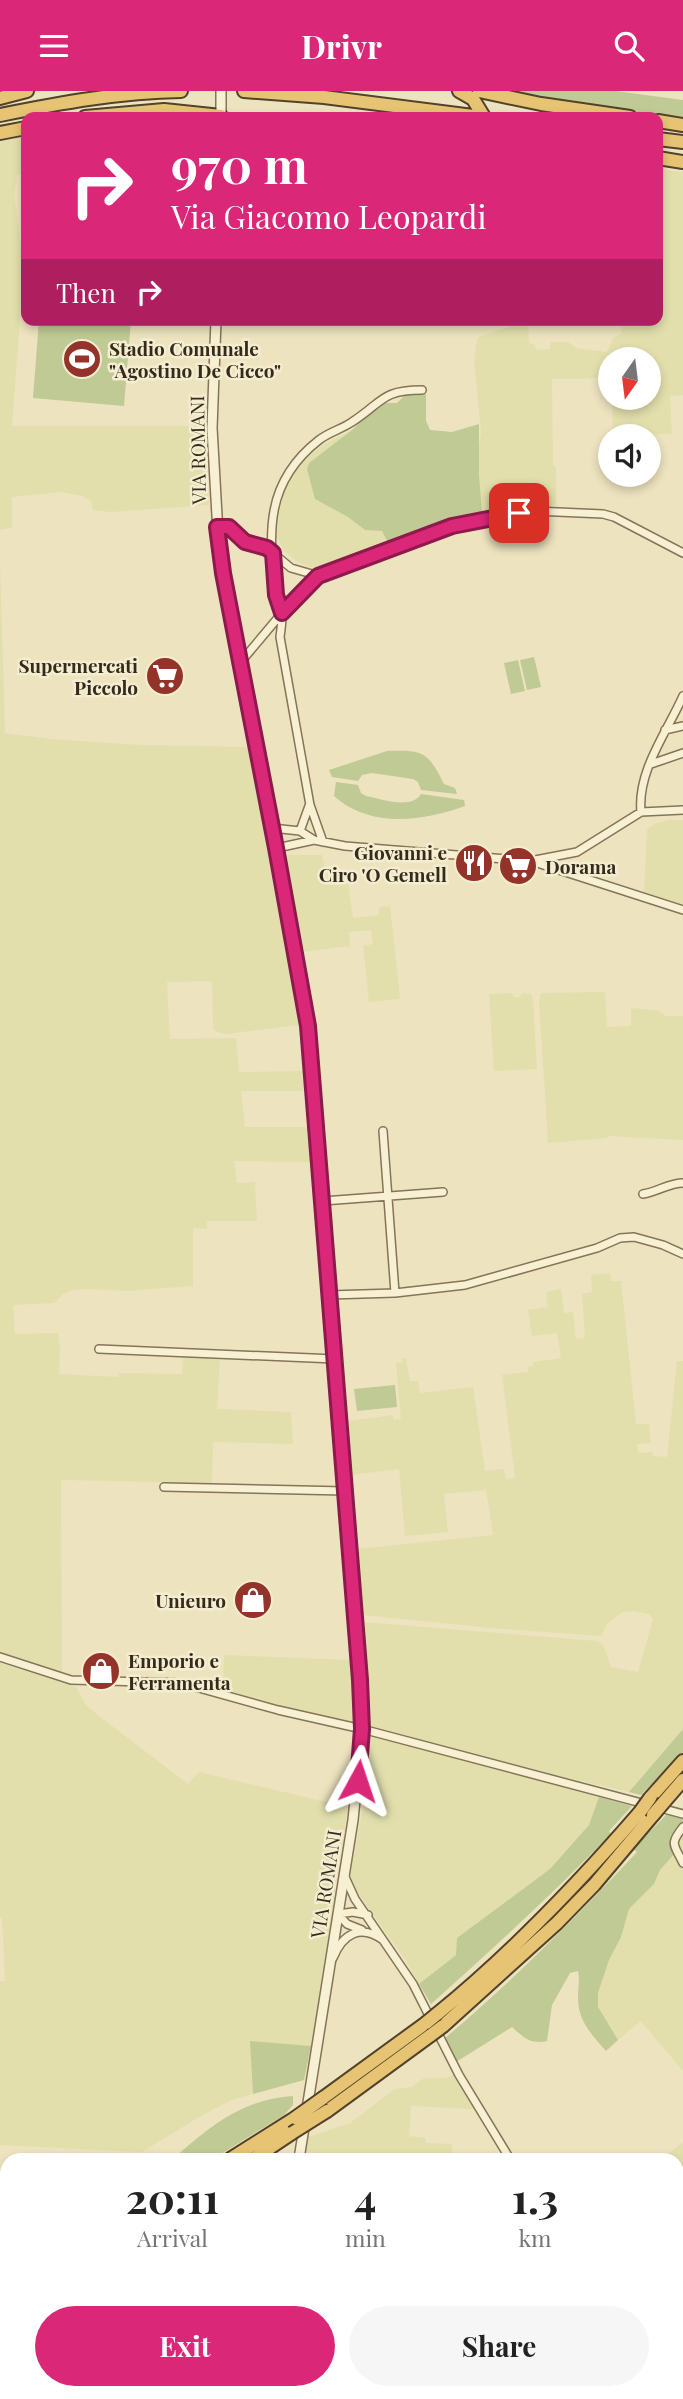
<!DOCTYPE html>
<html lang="en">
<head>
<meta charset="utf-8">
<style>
  body { margin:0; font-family:"Playfair Display",serif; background:#f6f6f6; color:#222; height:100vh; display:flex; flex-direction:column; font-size:26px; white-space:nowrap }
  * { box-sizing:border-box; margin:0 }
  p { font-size:23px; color:#767676 }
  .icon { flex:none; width:38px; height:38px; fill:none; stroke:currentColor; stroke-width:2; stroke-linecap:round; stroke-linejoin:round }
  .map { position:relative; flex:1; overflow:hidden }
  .panel { position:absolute; left:0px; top:2062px; width:684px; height:247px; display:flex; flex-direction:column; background:#fff; border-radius:21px 21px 0 0; box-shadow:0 4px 10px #0003 }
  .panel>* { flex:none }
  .top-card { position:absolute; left:21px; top:21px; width:642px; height:214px; border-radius:14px; box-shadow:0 4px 10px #0003; background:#db2777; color:#fff; overflow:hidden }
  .needle { width:46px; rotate:194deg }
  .tools { position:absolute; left:598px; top:256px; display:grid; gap:14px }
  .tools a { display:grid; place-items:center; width:63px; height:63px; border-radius:50%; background:#fff; box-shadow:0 4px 10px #0003; font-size:35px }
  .pin { position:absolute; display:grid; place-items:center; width:60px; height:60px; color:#fff; margin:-30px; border-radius:14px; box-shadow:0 4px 10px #0006 }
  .me { position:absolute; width:77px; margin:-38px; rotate:5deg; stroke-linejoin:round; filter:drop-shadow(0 0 5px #0008) }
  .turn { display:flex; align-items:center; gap:24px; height:147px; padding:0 35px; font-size:32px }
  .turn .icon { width:91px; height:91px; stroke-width:2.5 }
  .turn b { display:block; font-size:49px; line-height:60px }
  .then { display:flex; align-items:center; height:66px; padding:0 35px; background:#0003; gap:14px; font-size:26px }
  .eta { display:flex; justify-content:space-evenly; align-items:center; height:119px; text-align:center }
  .eta b { font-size:42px; font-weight:700; line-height:49px }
  .primary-button { display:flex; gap:14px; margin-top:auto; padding:14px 35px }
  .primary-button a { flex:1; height:80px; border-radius:42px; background:#db2777; color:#fff; font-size:28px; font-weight:700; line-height:80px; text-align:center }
  .primary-button a+a { background:#f6f6f6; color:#222 }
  header { display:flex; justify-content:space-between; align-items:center; height:91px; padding:0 35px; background:#db2777; color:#fff; font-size:32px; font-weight:700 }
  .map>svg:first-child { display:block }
</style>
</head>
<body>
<header><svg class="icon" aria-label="menu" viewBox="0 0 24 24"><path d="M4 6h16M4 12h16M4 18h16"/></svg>Drivr<svg class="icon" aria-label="search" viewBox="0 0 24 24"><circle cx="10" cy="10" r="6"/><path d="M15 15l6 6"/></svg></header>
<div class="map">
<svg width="683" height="2308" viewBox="0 0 683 2308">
  <rect width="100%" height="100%" fill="#ede3bf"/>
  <!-- farmland -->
  <path fill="#e2dfad" d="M26,41V81L17,84L14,104L24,175L12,335H205L209,414L111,421L93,419L91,410L83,405L61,401L12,406V437L0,439V46Z
    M658,78L683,81V304L670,305L672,343L613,344L612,306H649V268H611V287L552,288L553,375L556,376V414L482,422L478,364L481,341L474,269L477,249L479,246L528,229L529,252L534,253L537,259L550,258V251H568L576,257L607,261L613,247L622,242L620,229H658Z
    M352,339L309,372L315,408L348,426L365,439L382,440L388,452L322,476H310L296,470L284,460L277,446V429L284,403L290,386L304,369L323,354Z
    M0,474L5,642L51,648L140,654L249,656L284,831L299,934L225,943L218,941L213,938L212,890L167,891L170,948L236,947L239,981L305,980L307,1000H241L245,1036H310L313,1071L234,1070L237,1092L255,1091L257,1130H207V1138L193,1137V1195L126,1200L92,1198L72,1199L63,1203L54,1212L13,1214L15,1243L58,1242L60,1256L59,1283L118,1286L119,1282L182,1283L183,1266L220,1267L217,1318L291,1321L293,1353L213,1351L212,1392L61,1389L62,1583L0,1562Z
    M668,729H683V815L644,802L647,738L655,733Z
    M285,764H322L328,794L348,792L353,827L379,824V816L390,815L400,908L369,911L363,855L373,853L371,839L349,841L350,855L303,861Z
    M605,901L607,936L631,935V917L659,920L666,925H683V1049L608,1045L607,1047L548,1052L539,910L541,902Z
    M512,902L514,906H520L522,902L531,903L533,908L537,978L494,980L489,903Z
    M610,1182L611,1190H621L636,1333H649L651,1352L637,1353L638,1362L652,1361L653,1365L667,1366L677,1270H683V1638L629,1701L493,1670L371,1638L363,1535L364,1531L597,1550L603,1554L611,1576L638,1581L653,1528L649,1523L634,1520L623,1521L607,1532L601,1545L490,1537L363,1524L357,1458L493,1444L486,1399L444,1403L448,1441L405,1445L399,1378L351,1384L346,1330L393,1324V1329L401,1328L396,1272H402V1267H406L410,1290H418L420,1302L473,1296L485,1380L504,1378L506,1388L515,1387L502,1284L528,1281V1276L533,1275V1271L561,1267L557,1242L532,1245L528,1219L548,1216L546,1201L561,1198L564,1222L573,1221L576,1248L585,1247L582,1203L592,1201L591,1184Z
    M224,1564L350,1569L353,1590V1629L352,1632L267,1612L227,1599V1597L223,1596Z
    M0,1572L76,1596L85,1613L99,1625L188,1693L199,1681L348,1716L311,1955L250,1950L253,2003L231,2009L199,2026L142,2061L0,2054V1890H5L2,1827L0,1826Z
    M373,1643L599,1706L589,1734L550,1778L458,1847L456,1864L419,1893L406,1870L352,1794L350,1787L370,1676V1670L368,1668L370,1646Z
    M683,1731V1980L641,1930L618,1949L597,1916L598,1902L609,1869L621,1846L629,1818L654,1793L660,1779L673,1763L669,1751Z
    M454,1984L474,2018L411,2015L409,2045L425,2047L426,2052L452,2053V2068H305L308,2046L350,2032L395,1998L412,1996L424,1987H445Z
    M683,2051V2308H362L348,2301H677V2068H662Z
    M0,2283H7V2301H235V2308H0Z"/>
  <!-- green -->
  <path fill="#bfca94" d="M492,0H615L683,9V30L563,14Z
    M39,229H131L124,315L33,307Z
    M406,303H426V330L430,339L452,341L479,333V383L482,422L446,431L388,452L382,440L365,439L348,426L315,408L307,378L309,372L352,339L381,312H397Z
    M534,566L541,596L527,599L520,569Z
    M518,569L525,600L511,603L504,572Z
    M387,660C424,659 428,661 444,693L455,697L457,703L421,699L418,691L413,688L372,682L362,684L358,690L332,686L329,679Z
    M336,691L358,694L361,702L366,705C382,708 411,719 421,703L464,709L465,715C423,730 371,738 334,705Z
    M395,1294L397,1316L357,1320L354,1298Z
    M683,1638V1661L641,1704L629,1701Z
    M599,1706L632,1715L609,1740L611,1743C553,1802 493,1858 431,1913L419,1893L456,1864L457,1847L550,1778L589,1734Z
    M668,1722L683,1727V1731L670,1751L674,1763L660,1779L654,1793L629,1818L621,1846L609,1869L598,1902V1916L618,1949L606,1960C592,1944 578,1930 578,1907C578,1898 580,1889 578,1880L570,1882L552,1914L547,1950C531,1954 523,1946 512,1936L456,1971L445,1947C513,1890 576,1826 637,1761L633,1758Z
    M250,1950L311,1955L304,1989L253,2003Z
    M293,2005V2014L284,2024L213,2068H173C209,2036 242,2008 293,2005Z"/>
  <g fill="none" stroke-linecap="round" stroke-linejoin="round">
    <defs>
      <path id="minor" d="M217,436H229L251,455L267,457L291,477L319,485
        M240,568L245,566L282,522L319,485L452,434L535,420L603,423L614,426L683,462
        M665,639L683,635
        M651,673L683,662
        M641,721C637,680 667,641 683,605
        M272,737L300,740L314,749L345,755L530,770L577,761L641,721L683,719
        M300,740L309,715
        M323,751L310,714L280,546C281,539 282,531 282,524C281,517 277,511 276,504C268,441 265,391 319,349C329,341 342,338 352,331C383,311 381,299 422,299
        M277,757L314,749
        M534,771L683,819
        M383,1040L395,1202
        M643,1103C657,1101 669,1092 683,1092
        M323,1110L443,1101
        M329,1204L395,1202L465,1194L597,1157L620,1147L634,1146L663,1154L683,1163
        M99,1258L335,1268
        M164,1396L345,1400
        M0,1566L71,1589L181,1592L278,1619L362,1638L683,1723
        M683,1736C669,1754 674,1753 683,1772
        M345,1786L355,1808L413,1893L459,1984L510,2068
        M362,1839L347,1833L338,1823L353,1821L368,1824
        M333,1867C343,1842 361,1833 383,1849"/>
      <path id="tertiary" d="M221,0V26
        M216,229L212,337L219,460L277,757L308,935L335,1268L362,1638L353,1729L299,2068
        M261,2308L262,2301"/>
      <path id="trunk" d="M244,0L324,6L481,26
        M459,0L473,8L484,26
        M479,0L541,13L630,26
        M0,7L27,0
        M0,24C60,12 120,1 181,0
        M85,26L164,19L221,25
        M658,30L683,34
        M0,42L26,37
        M658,48L683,51
        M658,67L683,71
        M650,1707L683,1670
        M664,1711L683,1689
        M437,1923C512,1862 577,1794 640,1721
        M443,1935L557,1832L594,1794L653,1724
        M323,2007L426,1932
        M327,2020L431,1944
        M230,2068L295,2027
        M253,2068L292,2042
        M0,2214L7,2210
        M0,2233L7,2229"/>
    </defs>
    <!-- minor casing -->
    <use href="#minor" stroke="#857458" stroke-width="10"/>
    <!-- tertiary casing -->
    <use href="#tertiary" stroke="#857458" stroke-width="12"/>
    <!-- trunk casing -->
    <use href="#trunk" stroke="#52422d" stroke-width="16"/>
    <!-- minor -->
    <use href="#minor" stroke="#f8f0d2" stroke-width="7"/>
    <!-- tertiary -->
    <use href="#tertiary" stroke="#f8f0d2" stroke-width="9"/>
    <!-- trunk -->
    <use href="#trunk" stroke="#e6c474" stroke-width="12"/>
    <!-- rail -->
    <path stroke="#352a1c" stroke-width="2.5" stroke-dasharray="12 12" stroke-linecap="butt" d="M0,2145L7,2149
      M328,2301L342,2308"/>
    <defs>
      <path id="trunk-bridge" d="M640,1721L650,1707
        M653,1724L664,1711
        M426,1932L437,1923
        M431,1944L443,1935
        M295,2027L323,2007
        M292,2042L327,2020"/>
    </defs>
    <!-- trunk-bridge casing -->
    <use href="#trunk-bridge" stroke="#52422d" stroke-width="16" stroke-linecap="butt"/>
    <!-- trunk-bridge -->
    <use href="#trunk-bridge" stroke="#e6c474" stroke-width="12"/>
  </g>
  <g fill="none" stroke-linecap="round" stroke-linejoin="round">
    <defs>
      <path id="route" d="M358,1690L362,1638L360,1589L308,935L276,757L223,482L217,436H229L245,451L267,457L273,462L276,504L282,522L318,485L452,435L519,422"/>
    </defs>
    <!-- route casing -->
    <use href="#route" stroke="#8e194d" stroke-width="18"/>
    <!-- route -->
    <use href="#route" stroke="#db2777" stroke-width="12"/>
  </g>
  <!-- icons -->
  <defs>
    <symbol id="stadium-disc" viewBox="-11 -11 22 22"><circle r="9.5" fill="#933329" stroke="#f4edcf"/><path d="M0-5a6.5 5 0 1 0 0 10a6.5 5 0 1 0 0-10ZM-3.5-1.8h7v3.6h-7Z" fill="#fff"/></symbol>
    <symbol id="supermarket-disc" viewBox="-11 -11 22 22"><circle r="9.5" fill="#933329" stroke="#f4edcf"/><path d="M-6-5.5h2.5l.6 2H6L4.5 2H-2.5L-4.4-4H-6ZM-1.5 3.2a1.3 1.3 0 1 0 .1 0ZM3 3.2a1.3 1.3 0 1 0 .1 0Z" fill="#fff"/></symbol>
    <symbol id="restaurant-disc" viewBox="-11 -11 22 22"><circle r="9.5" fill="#933329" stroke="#f4edcf"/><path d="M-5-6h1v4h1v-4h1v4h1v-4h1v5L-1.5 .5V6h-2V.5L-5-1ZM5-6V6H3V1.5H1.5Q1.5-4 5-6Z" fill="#fff"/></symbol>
    <symbol id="shop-disc" viewBox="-11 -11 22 22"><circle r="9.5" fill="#933329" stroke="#f4edcf"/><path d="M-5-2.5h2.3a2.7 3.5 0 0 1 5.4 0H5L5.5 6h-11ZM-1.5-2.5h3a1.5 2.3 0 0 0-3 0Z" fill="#fff"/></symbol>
  </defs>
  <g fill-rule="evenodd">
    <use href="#stadium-disc" x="60" y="246" width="44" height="44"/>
    <use href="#supermarket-disc" x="143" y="563" width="44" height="44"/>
    <use href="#restaurant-disc" x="452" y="750" width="44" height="44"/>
    <use href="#supermarket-disc" x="496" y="753" width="44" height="44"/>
    <use href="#shop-disc" x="231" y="1487" width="44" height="44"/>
    <use href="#shop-disc" x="79" y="1558" width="44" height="44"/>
  </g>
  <g text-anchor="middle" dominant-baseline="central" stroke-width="5" stroke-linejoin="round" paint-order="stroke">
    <!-- poi labels -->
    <g font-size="19" font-weight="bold" fill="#352a1c" stroke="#f4edcf" text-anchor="start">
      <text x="109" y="257">Stadio Comunale<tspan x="109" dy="22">"Agostino De Cicco"</tspan></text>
      <text x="138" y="574" text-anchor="end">Supermercati<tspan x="138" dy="22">Piccolo</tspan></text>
      <text x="447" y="761" text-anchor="end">Giovanni e<tspan x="447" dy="22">Ciro 'O Gemell</tspan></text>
      <text x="545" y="775">Dorama</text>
      <text x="226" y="1509" text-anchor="end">Unieuro</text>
      <text x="128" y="1569">Emporio e<tspan x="128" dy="22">Ferramenta</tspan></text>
    </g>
    <!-- street labels -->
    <g font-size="19" fill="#352a1c" stroke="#f4edcf">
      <text transform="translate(197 359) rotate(-91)">VIA ROMANI</text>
      <text transform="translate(325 1793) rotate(-81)">VIA ROMANI</text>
    </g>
  </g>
</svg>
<div class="tools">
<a><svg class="needle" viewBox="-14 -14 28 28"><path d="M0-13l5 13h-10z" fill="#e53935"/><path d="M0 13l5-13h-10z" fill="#767676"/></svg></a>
<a><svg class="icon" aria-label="sound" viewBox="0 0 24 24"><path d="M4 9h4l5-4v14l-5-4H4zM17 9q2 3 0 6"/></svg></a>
</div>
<div class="pin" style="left:519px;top:422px;background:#d93025"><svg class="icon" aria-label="arrive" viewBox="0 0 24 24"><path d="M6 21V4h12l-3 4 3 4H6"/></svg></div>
<svg class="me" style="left:358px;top:1690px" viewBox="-20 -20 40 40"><path d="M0-17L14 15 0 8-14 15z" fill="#db2777" stroke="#fff" stroke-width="4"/></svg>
<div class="top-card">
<div class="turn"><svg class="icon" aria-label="right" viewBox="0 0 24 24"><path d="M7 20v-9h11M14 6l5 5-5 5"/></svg><div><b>970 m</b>Via Giacomo Leopardi</div></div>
<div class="then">Then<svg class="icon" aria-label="right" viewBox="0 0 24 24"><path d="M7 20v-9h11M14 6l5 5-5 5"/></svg></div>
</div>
<section class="panel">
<div class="eta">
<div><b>20:11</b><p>Arrival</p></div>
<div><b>4</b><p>min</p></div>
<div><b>1.3</b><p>km</p></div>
</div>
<div class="primary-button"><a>Exit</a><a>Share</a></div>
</section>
</div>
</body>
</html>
